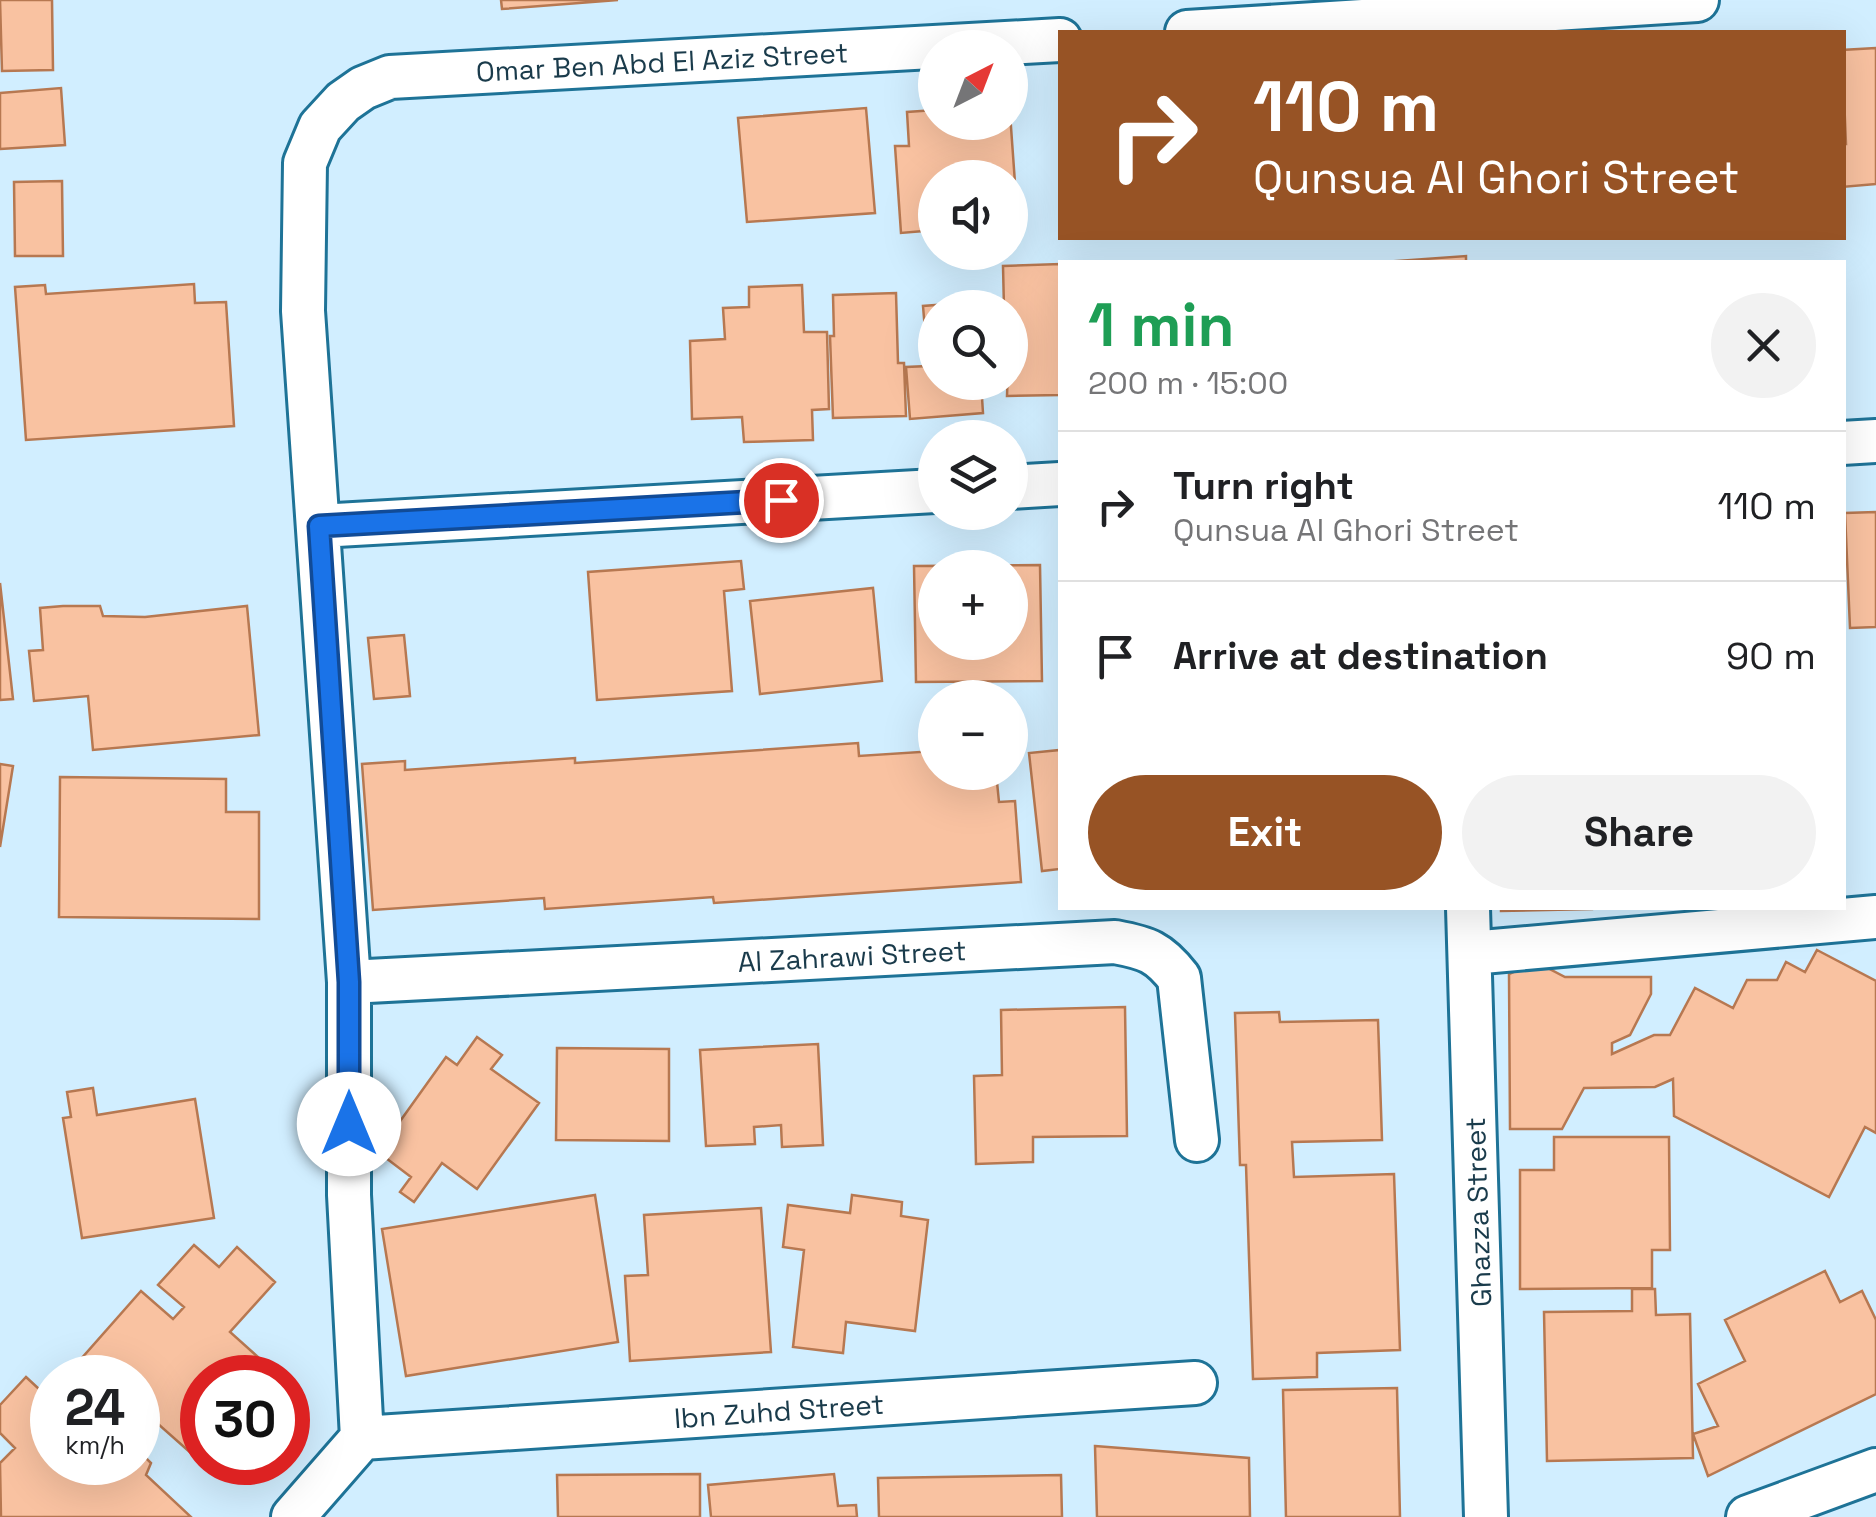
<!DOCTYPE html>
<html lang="en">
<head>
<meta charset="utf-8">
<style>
  body { margin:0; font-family:"Space Grotesk",sans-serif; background:#f2f2f2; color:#202124; height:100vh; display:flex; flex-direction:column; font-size:38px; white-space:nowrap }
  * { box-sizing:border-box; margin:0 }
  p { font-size:32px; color:#757577 }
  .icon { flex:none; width:55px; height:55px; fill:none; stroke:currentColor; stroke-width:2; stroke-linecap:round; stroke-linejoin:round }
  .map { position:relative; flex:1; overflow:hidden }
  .drawer { position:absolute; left:1058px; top:260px; width:788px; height:650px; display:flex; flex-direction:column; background:#fff; border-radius:0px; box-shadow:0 10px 40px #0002 }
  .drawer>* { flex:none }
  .guide { position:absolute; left:1058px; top:30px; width:788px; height:210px; border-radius:0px; box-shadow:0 10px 40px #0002; background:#975325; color:#fff; overflow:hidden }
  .needle { width:65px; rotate:42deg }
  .controls { position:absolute; left:918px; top:30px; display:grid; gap:20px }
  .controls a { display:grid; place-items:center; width:110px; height:110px; border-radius:50%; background:#fff; box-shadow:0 10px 40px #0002; font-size:50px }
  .speed { position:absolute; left:30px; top:1355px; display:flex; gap:20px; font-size:50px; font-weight:700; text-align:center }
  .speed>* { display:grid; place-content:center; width:130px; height:130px; border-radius:50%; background:#fff; box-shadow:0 10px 40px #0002; line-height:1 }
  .speed small { font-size:25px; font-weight:400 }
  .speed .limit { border:15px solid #d22; background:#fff; color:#111 }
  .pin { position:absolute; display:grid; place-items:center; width:85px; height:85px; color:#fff; margin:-42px; border:5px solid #fff; border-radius:50%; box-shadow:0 2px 10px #0007 }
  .me { position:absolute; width:110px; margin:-55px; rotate:0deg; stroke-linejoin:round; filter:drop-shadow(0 0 8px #0008) }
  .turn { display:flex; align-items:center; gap:35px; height:210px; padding:0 30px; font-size:45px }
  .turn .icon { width:130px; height:130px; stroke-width:2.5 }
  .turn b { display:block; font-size:70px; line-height:85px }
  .round { display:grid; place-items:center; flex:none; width:105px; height:105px; border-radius:52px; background:#f2f2f2 }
  .summary { display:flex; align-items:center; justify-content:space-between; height:170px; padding:0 30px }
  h1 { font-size:60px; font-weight:700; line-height:75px; color:#1e9e55 }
  .primary-button { display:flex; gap:20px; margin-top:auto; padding:20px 30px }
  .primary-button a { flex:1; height:115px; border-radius:60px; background:#975325; color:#fff; font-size:40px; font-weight:700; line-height:115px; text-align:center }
  .primary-button a+a { background:#f2f2f2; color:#202124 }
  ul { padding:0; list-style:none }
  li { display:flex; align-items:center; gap:30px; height:150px; padding:0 30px; border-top:2px solid #e0e0e0 }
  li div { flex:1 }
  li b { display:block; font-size:38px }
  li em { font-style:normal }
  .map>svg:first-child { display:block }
</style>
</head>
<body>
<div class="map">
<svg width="1876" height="1517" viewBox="0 0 1876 1517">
  <rect width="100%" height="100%" fill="#d1eeff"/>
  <!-- building -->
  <path fill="#f9c2a1" stroke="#b77851" stroke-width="2.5" fill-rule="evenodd" d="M0,0H52L53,70L2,71Z
    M501,0H618L502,9Z
    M1876,48V184L1842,187V144H1846L1842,50Z
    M61,88L65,145L0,149V93Z
    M866,108L875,213L747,222L738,118Z
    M935,110V122H1010V113L1018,225L1010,226V178H935V230L901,233L895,146H909L907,112Z
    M62,181L63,256H15L14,182Z
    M1466,256V262H1383Z
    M1060,264V395L1007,396L1010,308H1004L1003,266Z
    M194,284L195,303L226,302L234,426L26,440L15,287L45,285L46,294Z
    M802,285L804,332H827L829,409L812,410L813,440L744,442L742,417L692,419L690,341L725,339L723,308L749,307V287Z
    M896,293L898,363H904L906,416L833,418L830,336H834L833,295Z
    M975,302V308H935V382H981L983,413L910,419L906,367L928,366L923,306Z
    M1876,512V627L1850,628L1845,513Z
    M741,561L744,589L724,591L732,691L597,700L588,572Z
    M1040,565L1042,681L916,682L914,566ZM935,568H1010V642H935Z
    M0,583L13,699L0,700Z
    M873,588L882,681L760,694L750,601Z
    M63,606H100L103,616L145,617L247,606L259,735L93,750L88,696L34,701L29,651L43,650L40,608Z
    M404,635L410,696L374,699L368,638Z
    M858,743L859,756L935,751V772H996L999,802L1015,801L1021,882L714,903L713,897L545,909L544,898L373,910L362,764L405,761V770L575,758V763Z
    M1060,750V869L1042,871L1029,753Z
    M0,764L13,766L0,847Z
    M60,777L226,779V812H259V919L59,917Z
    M1501,908H1592V909L1501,911Z
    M1817,950L1876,981V1133L1865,1127L1829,1197L1674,1116L1673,1079L1655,1087L1584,1088L1562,1129H1510L1509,974L1536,962L1565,977H1651V994L1630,1035L1612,1043V1054L1654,1035H1670L1695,988L1733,1008L1747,980H1777L1786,962L1805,972Z
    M1125,1007L1127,1136L1033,1137V1162L976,1164L974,1076L1002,1075L1001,1010Z
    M1279,1012L1280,1022L1378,1020L1382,1140L1292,1142L1294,1177L1394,1174L1400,1350L1317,1353V1377L1253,1379L1246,1165H1240L1235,1013Z
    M477,1037L502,1055L491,1069L539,1103L477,1189L442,1163L414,1202L400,1192L411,1177L378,1152L446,1057L457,1065Z
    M818,1044L823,1145L782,1147L781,1125L754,1127L755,1144L706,1146L700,1050Z
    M557,1048L669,1049V1141L556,1140Z
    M93,1088L97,1115L195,1099L214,1218L82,1238L63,1118L71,1117L67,1092Z
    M1554,1137H1669L1670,1250H1652V1288L1520,1289V1170H1554Z
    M595,1195L618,1342L406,1376L382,1229Z
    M852,1195L902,1202L901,1216L928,1220L915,1331L846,1322L843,1353L793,1347L804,1250L783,1247L788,1205L850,1213Z
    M761,1208L771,1352L630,1361L625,1276L648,1275L644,1215Z
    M194,1245L219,1267L237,1247L275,1282L230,1332L278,1375L202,1378L201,1462L149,1416L153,1412L138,1398V1378H102L81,1359L141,1291L173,1319L184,1307L158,1285Z
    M1825,1271L1840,1302L1862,1291L1876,1320V1394L1708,1476L1693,1434L1718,1426L1698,1384L1745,1361L1725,1320Z
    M1632,1289H1655L1656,1315L1690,1314L1693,1458L1547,1461L1544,1312L1632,1311Z
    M26,1377L52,1401V1462H138V1450L151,1463L146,1475L191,1517H1L0,1463L15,1448L0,1433V1405Z
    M1397,1388L1400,1517H1286L1283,1390Z
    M1095,1446L1249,1458L1250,1517H1097Z
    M700,1474V1517H558L557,1475Z
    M834,1474L838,1506L856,1505L857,1517H711L708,1485Z
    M1061,1475L1062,1517H879L878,1478Z"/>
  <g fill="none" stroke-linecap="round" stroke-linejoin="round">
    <defs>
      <path id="minor" d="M1187,32L1697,0
        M1842,443L1876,441
        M1010,487L1060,484
        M319,526L935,491
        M1468,908L1486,1517
        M1471,953L1876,917
        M349,982L1115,942C1147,948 1159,952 1179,978L1197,1140
        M362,1438L1195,1383
        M293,1517L362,1438L349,1195V982L303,311L305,163L320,127L343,102L363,88L390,77L1060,40
        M1748,1517L1876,1470"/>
    </defs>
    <!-- minor casing -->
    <use href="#minor" stroke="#1e7397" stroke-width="48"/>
    <!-- minor -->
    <use href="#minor" stroke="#fff" stroke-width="42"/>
  </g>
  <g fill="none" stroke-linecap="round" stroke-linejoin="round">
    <defs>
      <path id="route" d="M349,1124V982L319,526L781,500"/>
    </defs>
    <!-- route casing -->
    <use href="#route" stroke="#114b97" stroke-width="25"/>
    <!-- route -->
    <use href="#route" stroke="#1a73e8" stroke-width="18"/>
  </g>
  <g text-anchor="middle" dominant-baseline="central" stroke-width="8" stroke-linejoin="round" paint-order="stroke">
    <!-- street labels -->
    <g font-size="28" fill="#1a3b4b" stroke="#fff">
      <text transform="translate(662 62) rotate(-3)">Omar Ben Abd El Aziz Street</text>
      <text transform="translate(852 956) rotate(-3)">Al Zahrawi Street</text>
      <text transform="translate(1478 1212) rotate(-92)">Ghazza Street</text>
      <text transform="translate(779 1411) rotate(-4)">Ibn Zuhd Street</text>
    </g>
  </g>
</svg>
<div class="controls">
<a><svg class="needle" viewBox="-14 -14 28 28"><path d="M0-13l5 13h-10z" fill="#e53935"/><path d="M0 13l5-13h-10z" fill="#757577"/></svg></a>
<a><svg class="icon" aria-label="sound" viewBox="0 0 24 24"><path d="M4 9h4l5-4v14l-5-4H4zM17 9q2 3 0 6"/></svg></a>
<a><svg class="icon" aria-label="search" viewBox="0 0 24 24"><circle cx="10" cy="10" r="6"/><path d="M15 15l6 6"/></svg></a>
<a><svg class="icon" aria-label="layers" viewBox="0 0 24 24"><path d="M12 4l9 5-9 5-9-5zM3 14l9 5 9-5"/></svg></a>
<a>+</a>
<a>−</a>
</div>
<div class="speed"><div>24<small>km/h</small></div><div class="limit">30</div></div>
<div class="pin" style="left:781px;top:500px;background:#d93025"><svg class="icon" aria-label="arrive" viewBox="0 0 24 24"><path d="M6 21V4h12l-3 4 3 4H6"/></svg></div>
<svg class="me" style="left:349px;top:1124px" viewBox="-20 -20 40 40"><circle r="19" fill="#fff"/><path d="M0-13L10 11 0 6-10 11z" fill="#1a73e8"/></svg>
<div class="guide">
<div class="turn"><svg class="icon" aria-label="right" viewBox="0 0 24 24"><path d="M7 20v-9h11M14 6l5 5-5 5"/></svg><div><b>110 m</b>Qunsua Al Ghori Street</div></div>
</div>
<section class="drawer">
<div class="summary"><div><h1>1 min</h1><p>200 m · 15:00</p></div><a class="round"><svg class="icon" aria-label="close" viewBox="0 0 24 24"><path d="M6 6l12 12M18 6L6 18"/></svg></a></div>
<ul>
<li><svg class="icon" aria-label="right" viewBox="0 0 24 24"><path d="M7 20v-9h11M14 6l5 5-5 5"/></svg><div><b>Turn right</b><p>Qunsua Al Ghori Street</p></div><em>110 m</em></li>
<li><svg class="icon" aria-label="arrive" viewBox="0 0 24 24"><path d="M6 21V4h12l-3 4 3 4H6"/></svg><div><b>Arrive at destination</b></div><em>90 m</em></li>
</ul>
<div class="primary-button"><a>Exit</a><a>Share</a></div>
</section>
</div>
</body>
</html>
